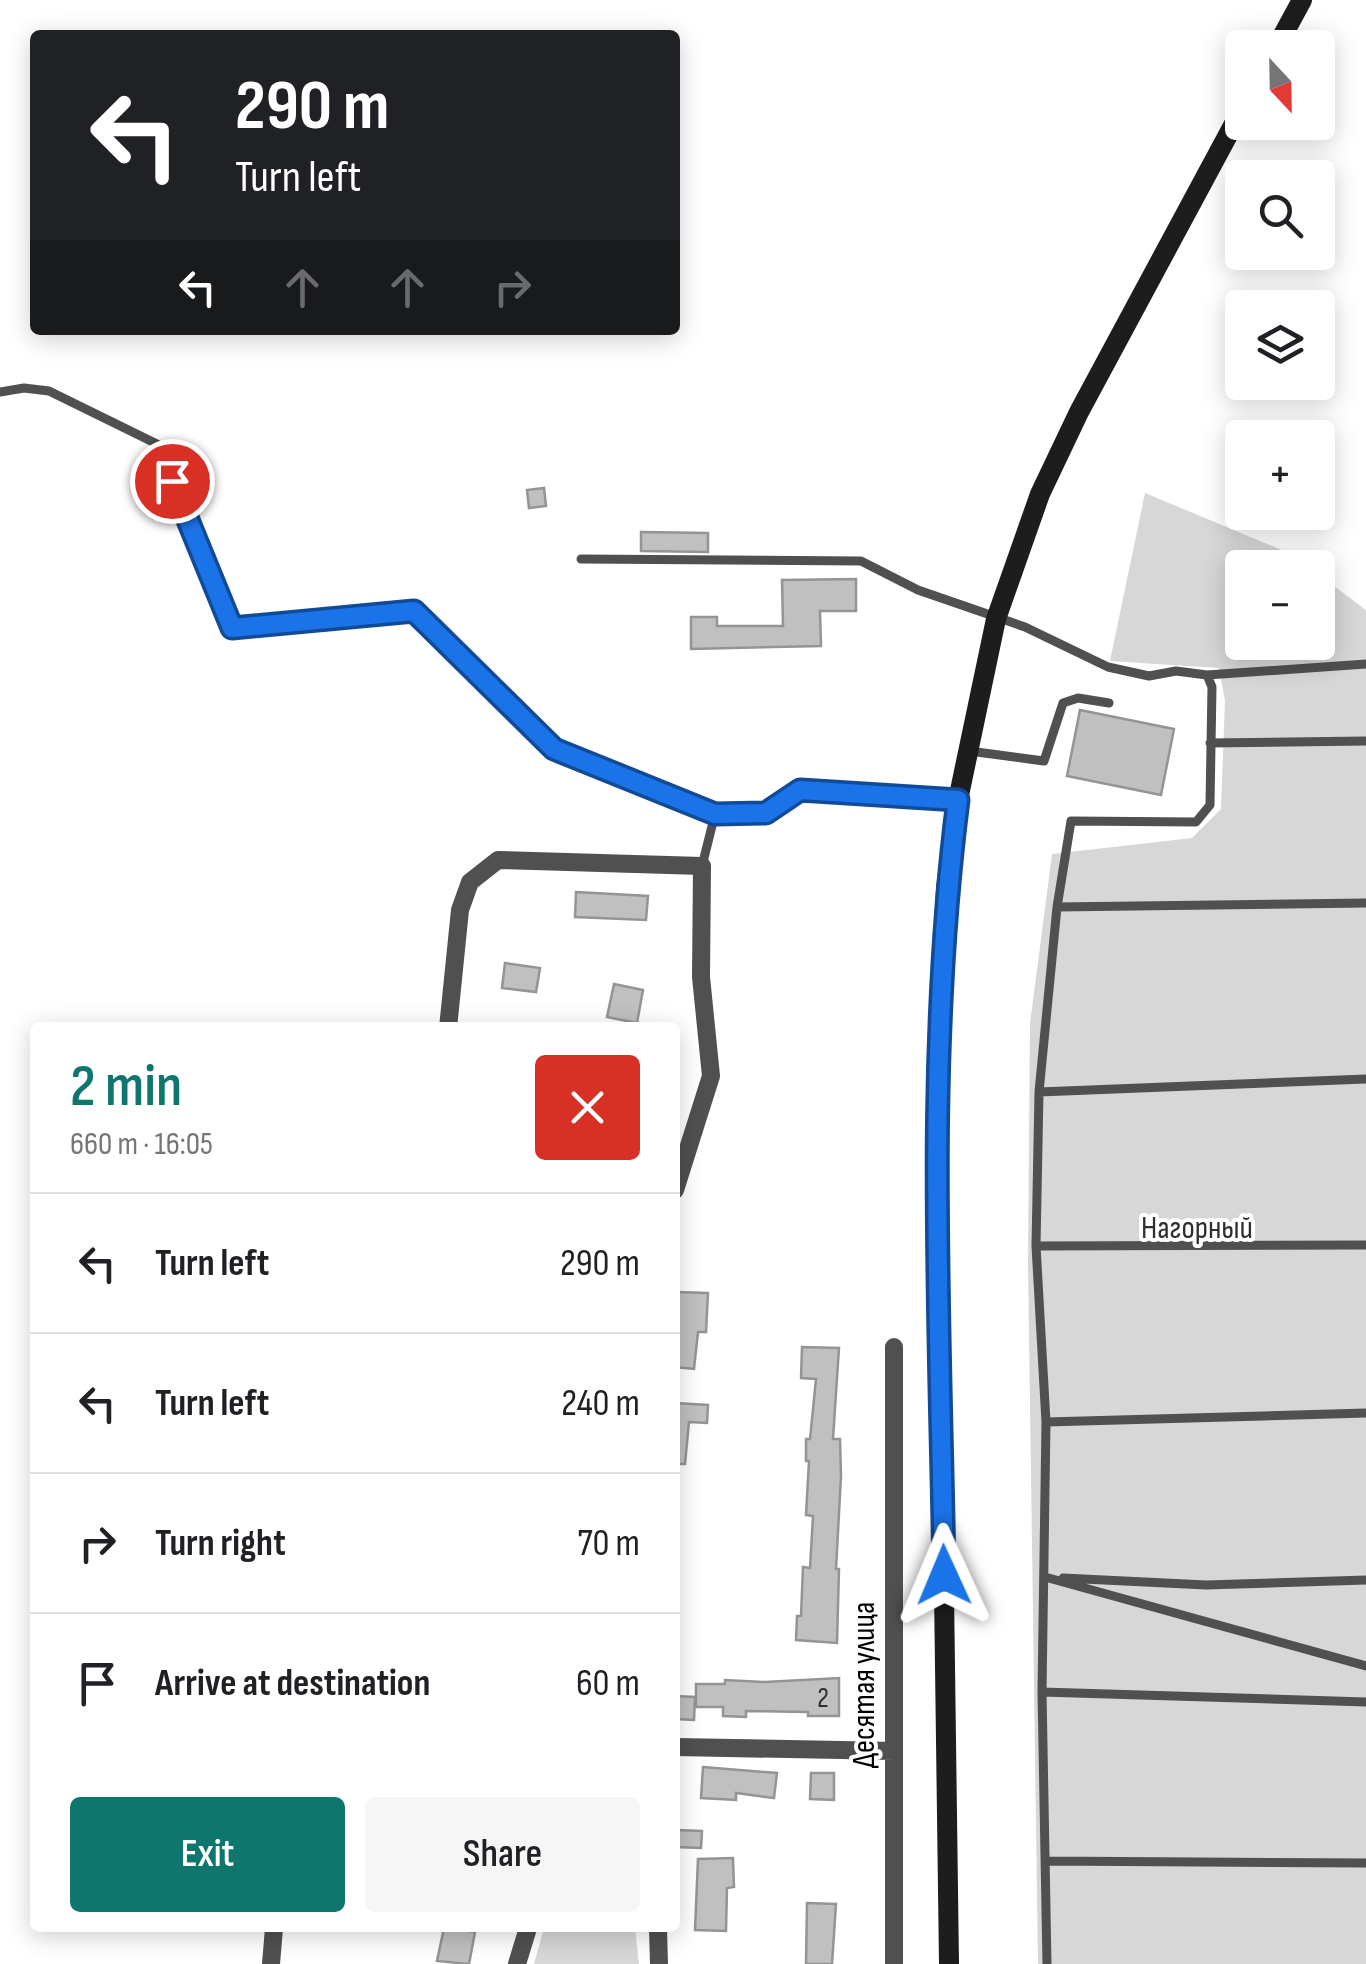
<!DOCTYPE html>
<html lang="en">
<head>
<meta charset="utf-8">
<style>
  body { margin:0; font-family:"Sofia Sans Condensed",sans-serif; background:#f6f6f6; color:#202124; height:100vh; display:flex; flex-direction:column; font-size:38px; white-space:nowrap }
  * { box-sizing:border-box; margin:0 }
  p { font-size:32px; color:#757577 }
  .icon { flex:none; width:55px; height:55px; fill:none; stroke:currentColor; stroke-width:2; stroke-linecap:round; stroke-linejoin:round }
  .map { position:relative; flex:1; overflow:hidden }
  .sheet { position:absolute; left:30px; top:1022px; width:650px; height:910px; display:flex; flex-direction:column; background:#fff; border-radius:10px; box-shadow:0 5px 25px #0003 }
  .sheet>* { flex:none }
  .guide { position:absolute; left:30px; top:30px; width:650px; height:305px; border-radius:10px; box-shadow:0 5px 25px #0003; background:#202124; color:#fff; overflow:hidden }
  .needle { width:65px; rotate:158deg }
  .buttons { position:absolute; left:1225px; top:30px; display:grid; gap:20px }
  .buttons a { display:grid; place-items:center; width:110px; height:110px; border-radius:10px; background:#fff; box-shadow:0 5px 25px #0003; font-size:50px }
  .pin { position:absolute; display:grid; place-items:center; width:85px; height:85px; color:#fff; margin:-42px; border:5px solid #fff; border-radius:50%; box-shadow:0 2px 10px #0007 }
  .me { position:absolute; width:110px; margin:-55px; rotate:359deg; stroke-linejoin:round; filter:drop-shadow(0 0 8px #0008) }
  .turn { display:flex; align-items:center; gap:35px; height:210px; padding:0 40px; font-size:45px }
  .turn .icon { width:130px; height:130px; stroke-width:2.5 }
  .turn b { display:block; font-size:70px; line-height:85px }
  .lanes { display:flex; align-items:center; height:95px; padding:0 40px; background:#0003; justify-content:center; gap:50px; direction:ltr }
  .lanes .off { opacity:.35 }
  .round { display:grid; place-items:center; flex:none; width:105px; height:105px; border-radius:10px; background:#f6f6f6 }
  .summary { display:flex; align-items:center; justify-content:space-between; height:170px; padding:0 40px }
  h1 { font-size:60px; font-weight:600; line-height:75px; color:#0f766e }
  .cta { display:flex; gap:20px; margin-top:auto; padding:20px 40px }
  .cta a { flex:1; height:115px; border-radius:10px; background:#0f766e; color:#fff; font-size:40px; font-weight:600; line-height:115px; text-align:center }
  .cta a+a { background:#f6f6f6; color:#202124 }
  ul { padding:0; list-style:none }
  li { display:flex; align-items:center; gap:30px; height:140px; padding:0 40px; border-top:2px solid #e0e0e0 }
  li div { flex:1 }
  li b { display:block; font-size:38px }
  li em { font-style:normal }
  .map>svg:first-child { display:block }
</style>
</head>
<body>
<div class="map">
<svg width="1366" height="1964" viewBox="0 0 1366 1964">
  <rect width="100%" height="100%" fill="#fff"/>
  <!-- green -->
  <path fill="#d7d7d7" d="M1145,493L1289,553L1309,567L1242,568V642H1318V574L1366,610V1964H1038L1028,1263L1030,1024L1052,854L1192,838L1221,809L1225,701L1219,668L1110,661Z
    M544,1928H635L639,1964H534Z"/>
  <!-- building -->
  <path fill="#c0c0c0" stroke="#949494" stroke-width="2.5" d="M544,488L546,506L529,508L527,490Z
    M641,532L708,533V552L641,551Z
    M856,579V611H820L821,646L691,649V617H717V626H783L782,580Z
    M1080,710L1174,729L1161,795L1067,776Z
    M576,892L648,896L646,920L575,917Z
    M505,963L540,968L536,992L502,988Z
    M614,984L643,990L637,1023L607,1017Z
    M675,1292L708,1293L706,1332H698L694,1369L675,1367Z
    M802,1347L839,1348L833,1439H840L841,1476L836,1569H839L837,1643L796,1640L797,1616H801L803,1567L810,1568L813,1516L806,1515L809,1461H806V1439H810L816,1379L801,1378Z
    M675,1403L708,1405L707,1423L689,1422L685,1464H675Z
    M839,1678V1716H808V1712L746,1711V1717L723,1716V1707H696V1684H725V1680L765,1682Z
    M675,1696L695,1697L694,1720L675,1719Z
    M703,1767L777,1773L774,1798L736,1793V1800L701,1798Z
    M811,1773H834V1800L810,1799Z
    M675,1830L702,1831L701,1848L675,1847Z
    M733,1858L734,1887L727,1888L726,1931L695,1930L698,1859Z
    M807,1903L836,1904L832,1964H806Z
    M444,1928L475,1932L469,1964L437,1961Z"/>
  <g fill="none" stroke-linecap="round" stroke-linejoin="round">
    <!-- service -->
    <path stroke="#505050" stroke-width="9" d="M0,392L24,388L49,391L157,444L232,628L414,611L554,749L715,814
      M581,559L861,561L918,590L1025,627L1108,667L1149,676L1176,671L1207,675L1212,687L1210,805L1196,822L1071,821L1057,907L1039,1092L1036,1246L1046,1422L1042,1692L1047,1964
      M1207,675L1366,664
      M1210,743L1366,741
      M969,751L1044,761L1063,703L1078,698L1109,703
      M702,866L715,814L765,813L800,790L956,800
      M1057,907L1366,903
      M1039,1092L1366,1079
      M1036,1246L1366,1245
      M1046,1422L1366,1413
      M1045,1577L1366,1666
      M1063,1578L1206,1585L1366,1580
      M1042,1692L1366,1702
      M1045,1861L1366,1863"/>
    <!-- minor -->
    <path stroke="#505050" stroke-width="18" d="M448,1028L460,910L470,882L498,860L702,866L701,977L711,1076L675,1190
      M894,1347V1964
      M675,1747L894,1751
      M658,1928L659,1964
      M271,1964L274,1928
      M517,1964L528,1928"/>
    <!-- secondary -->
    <path stroke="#1d1d1d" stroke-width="20" d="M1276,48L1302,0
      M949,1964L937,1069L946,888L958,800L996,619L1040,494L1079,412L1242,109"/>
  </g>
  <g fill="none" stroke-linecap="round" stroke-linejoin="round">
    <defs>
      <path id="route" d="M172,481L232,628L414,611L554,749L715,814L766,813L800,790L958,800C925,1057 940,1317 944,1575"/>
    </defs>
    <!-- route casing -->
    <use href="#route" stroke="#114b97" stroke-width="25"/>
    <!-- route -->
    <use href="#route" stroke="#1a73e8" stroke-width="18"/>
  </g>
  <g text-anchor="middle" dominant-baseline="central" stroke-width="8" stroke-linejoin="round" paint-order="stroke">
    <!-- number labels -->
    <g font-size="28" fill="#303030">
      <text x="823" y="1698">2</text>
    </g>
    <!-- park labels -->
    <g font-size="32" fill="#2e2e2e" stroke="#fff">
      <text x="1197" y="1228">Нагорный</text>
    </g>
    <!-- street labels -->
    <g font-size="32" fill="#000" stroke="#fff">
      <text transform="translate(864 1685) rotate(-90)">Десятая улица</text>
    </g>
  </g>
</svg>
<div class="buttons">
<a><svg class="needle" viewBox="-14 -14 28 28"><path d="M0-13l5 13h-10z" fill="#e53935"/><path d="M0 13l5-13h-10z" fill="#757577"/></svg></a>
<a><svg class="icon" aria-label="search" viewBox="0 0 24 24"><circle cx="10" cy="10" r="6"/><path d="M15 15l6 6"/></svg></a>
<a><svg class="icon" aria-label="layers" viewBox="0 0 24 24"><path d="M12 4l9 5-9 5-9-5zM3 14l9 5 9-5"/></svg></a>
<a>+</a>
<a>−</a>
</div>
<div class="pin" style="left:172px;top:481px;background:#d93025"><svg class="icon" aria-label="arrive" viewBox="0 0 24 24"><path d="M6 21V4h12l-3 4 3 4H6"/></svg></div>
<svg class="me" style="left:944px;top:1575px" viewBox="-20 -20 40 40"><path d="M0-17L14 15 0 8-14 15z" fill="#1a73e8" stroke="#fff" stroke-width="4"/></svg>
<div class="guide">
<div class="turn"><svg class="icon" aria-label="left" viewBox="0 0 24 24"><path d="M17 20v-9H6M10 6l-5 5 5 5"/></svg><div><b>290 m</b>Turn left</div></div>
<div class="lanes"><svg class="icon" aria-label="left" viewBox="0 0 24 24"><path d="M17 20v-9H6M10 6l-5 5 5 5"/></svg><svg class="icon off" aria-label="ahead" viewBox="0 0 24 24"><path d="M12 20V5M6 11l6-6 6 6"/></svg><svg class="icon off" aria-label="ahead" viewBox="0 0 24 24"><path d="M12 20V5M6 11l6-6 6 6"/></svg><svg class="icon off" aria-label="right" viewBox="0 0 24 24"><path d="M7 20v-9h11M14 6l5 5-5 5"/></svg></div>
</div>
<section class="sheet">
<div class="summary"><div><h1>2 min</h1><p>660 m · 16:05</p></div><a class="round" style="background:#d93025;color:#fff"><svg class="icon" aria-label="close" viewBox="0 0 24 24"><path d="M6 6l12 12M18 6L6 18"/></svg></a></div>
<ul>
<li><svg class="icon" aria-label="left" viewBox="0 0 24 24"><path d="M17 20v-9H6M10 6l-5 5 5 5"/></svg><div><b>Turn left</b></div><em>290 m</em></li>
<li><svg class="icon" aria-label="left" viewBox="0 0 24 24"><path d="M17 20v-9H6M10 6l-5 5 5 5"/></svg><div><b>Turn left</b></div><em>240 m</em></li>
<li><svg class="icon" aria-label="right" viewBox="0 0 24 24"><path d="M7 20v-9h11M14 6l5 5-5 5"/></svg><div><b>Turn right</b></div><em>70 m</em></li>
<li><svg class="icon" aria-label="arrive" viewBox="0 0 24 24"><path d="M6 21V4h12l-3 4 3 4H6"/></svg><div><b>Arrive at destination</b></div><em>60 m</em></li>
</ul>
<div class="cta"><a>Exit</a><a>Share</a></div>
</section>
</div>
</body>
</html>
